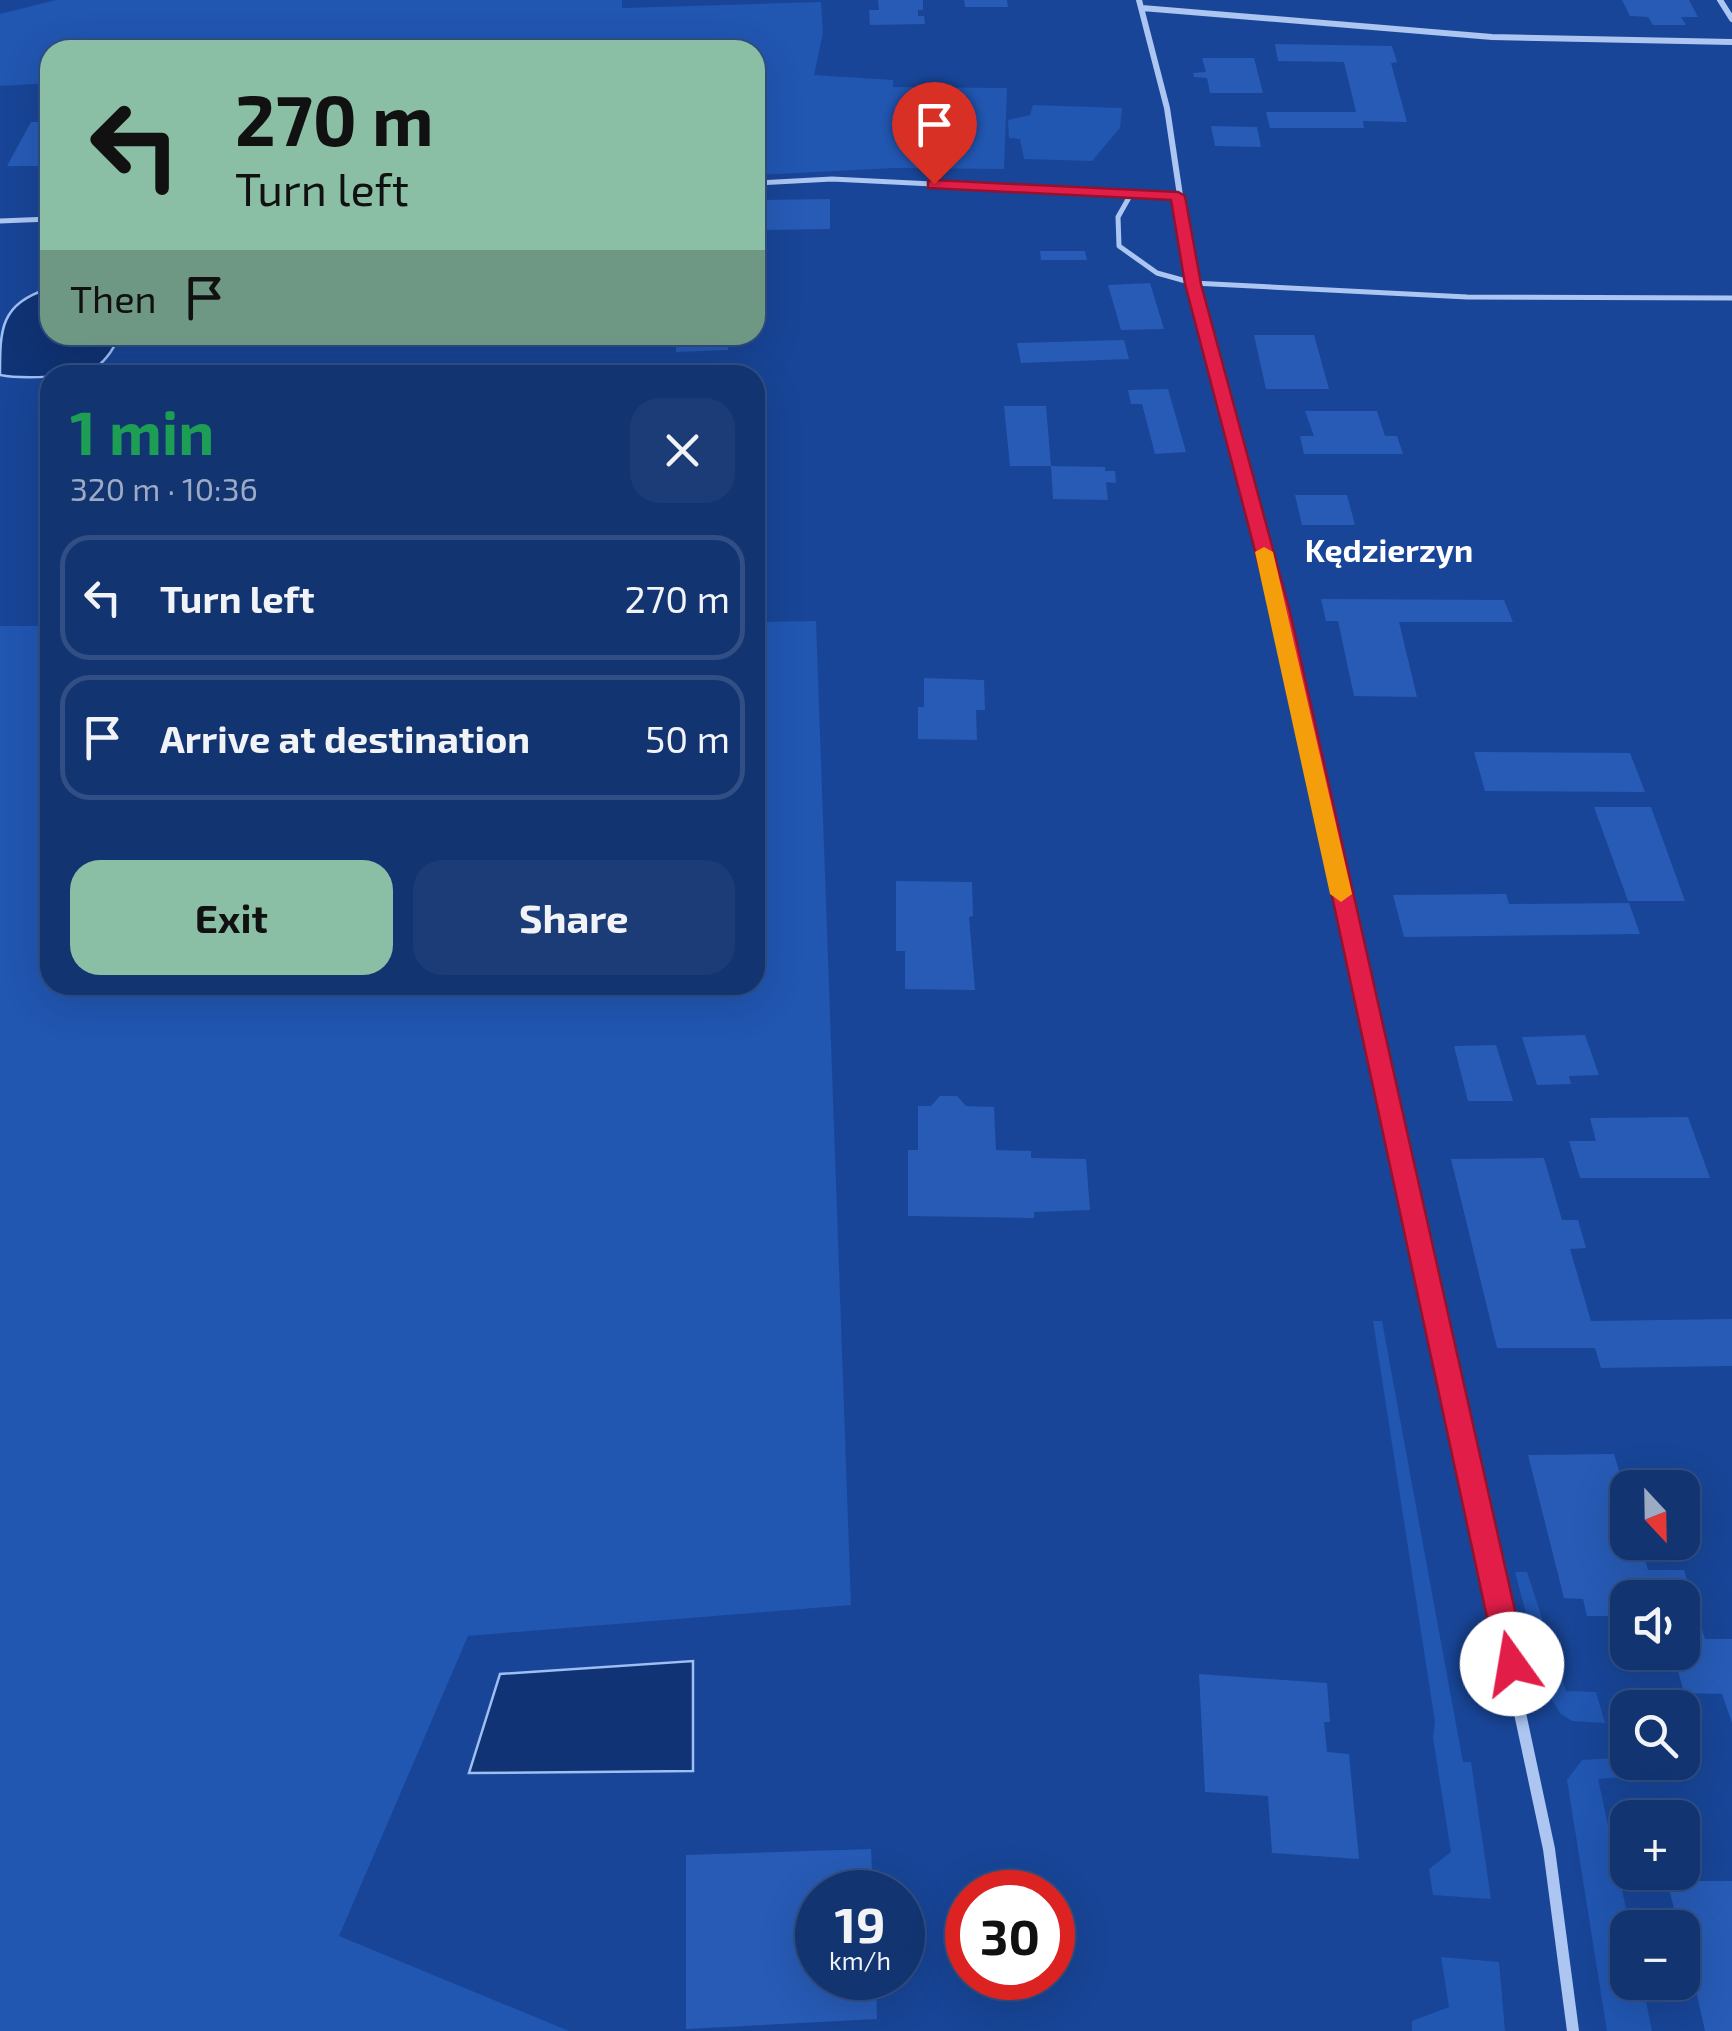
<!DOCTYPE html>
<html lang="en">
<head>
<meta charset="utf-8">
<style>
  body { margin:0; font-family:"Exo 2",sans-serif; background:#1b3c76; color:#f1f3f6; height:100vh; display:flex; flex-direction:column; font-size:38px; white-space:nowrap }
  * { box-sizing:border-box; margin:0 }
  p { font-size:32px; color:#9caac3 }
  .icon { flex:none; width:55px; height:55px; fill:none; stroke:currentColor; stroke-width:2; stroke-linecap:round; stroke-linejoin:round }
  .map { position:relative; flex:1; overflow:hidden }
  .sheet { position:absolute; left:40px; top:365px; width:725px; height:630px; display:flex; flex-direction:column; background:#123471; border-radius:30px; box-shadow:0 10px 40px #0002,0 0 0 2px #314f84 }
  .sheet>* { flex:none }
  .guide { position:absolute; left:40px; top:40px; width:725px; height:305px; border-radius:30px; box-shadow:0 10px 40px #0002,0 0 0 2px #314f84; background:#8abfa5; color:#111; overflow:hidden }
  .needle { width:65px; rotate:158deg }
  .fabs { position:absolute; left:1610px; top:1470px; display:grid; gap:20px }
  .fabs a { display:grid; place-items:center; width:90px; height:90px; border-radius:20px; background:#123471; box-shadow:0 10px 40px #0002,0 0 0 2px #314f84; font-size:50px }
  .speed { position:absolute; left:795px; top:1870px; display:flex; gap:20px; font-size:50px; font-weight:700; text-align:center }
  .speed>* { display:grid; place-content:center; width:130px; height:130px; border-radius:50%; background:#123471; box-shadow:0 10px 40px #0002,0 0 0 2px #314f84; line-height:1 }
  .speed small { font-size:25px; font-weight:400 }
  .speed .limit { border:15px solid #d22; background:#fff; color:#111 }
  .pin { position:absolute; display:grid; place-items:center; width:85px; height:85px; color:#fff; margin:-102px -42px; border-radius:50% 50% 50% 0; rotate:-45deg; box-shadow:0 0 10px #0007 }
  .pin .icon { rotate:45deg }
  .me { position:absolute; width:110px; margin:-55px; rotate:347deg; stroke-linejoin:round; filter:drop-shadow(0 0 8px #0008) }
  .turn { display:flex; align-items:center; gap:35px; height:210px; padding:0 30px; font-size:45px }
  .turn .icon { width:130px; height:130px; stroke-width:2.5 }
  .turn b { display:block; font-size:70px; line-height:85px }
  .then { display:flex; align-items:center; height:95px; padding:0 30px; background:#0003; gap:20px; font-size:38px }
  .round { display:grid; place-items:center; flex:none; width:105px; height:105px; border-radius:30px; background:#1b3c76 }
  .head { display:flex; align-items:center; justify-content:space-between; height:170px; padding:0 30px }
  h1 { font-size:60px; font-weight:700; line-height:75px; color:#1e9e55 }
  .cta { display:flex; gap:20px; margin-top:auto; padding:20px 30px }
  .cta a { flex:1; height:115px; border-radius:30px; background:#8abfa5; color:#111; font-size:40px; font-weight:700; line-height:115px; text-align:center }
  .cta a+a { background:#1b3c76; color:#f1f3f6 }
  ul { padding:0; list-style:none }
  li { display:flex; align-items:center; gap:30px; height:125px; margin:0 20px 15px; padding:0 10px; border:5px solid #314f84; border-radius:30px }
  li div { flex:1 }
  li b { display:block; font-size:38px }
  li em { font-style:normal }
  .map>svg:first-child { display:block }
</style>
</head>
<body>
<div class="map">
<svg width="1732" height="2031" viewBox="0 0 1732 2031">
  <rect width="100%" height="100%" fill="#184597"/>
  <!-- green -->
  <path fill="#2156b1" d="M56,0H622V8L821,2L823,33L814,75L893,80V87L1007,88L1004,169L894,168L755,175V50H50V83L0,86V14Z
    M1033,105L1122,108L1120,128L1092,161L1024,159L1020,139L1009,138L1008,120L1030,115Z
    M816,621L851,1605L468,1636L339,1936L569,2031H0V626H50V985H755V622Z
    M1373,1321H1382L1463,1762H1471L1491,1899L1433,1895L1429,1869L1451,1852L1433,1738L1435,1722Z
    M1515,1572H1527L1566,1691L1596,1692L1605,1723L1572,1721L1561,1714L1547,1693Z
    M1615,1758L1621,1777L1598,1779L1630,1927L1628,1982L1642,1983L1652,2031H1607L1567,1780L1582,1760Z
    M1441,1957L1499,1962L1505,2031H1412V2021L1449,2007Z"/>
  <!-- water -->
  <path fill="#103375" stroke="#9ebff3" stroke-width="2.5" d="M50,288V335H120C116,345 106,361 96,367C79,378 20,379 0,375C0,328 0,304 50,288Z
    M693,1661V1771L469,1773L500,1674Z"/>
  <!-- building -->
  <path fill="#275bb6" d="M878,0H923V10H918V16H924L925,24L870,25L869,10H879Z
    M1007,0L1008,7H965L964,0Z
    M1622,0H1689L1698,17H1681L1686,25H1653L1648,17L1630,16Z
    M1275,44L1392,46L1397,62L1391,63L1407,122L1363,121L1364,128H1270L1266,112H1356L1344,62L1278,61Z
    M1202,58H1254L1263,93H1210L1207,78L1194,77L1193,73L1206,72Z
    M31,122H50V166H7Z
    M1211,126L1257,127L1261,147L1215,146Z
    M830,199V229L755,230V200Z
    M1040,251H1085L1087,260H1041Z
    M1150,283L1164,329L1121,330L1108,285Z
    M676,335H728V350L676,352Z
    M1254,335H1314L1329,389H1266Z
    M1124,340L1129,359L1021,363L1017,343Z
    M1168,389L1186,452L1155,454L1142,404H1131L1128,390Z
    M1004,406H1046L1051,466H1010Z
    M1305,411H1377L1385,436H1397L1403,454H1304L1300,436H1314Z
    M1051,466L1105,467V471H1115L1116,483L1106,482L1108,500L1053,499Z
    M1295,495H1347L1355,525H1302Z
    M1321,599L1504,600L1513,622H1399L1417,697L1354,696L1338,621H1326Z
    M924,678L984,680L985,710H976L977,740L918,739V707H924Z
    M1474,752L1630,753L1645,792L1485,791Z
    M1594,807H1651L1685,901H1628Z
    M896,881L972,882L973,916L969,917L975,990L905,989V951H896Z
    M1506,894L1509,904L1629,903L1640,934L1404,937L1393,895Z
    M1585,1035L1599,1075L1569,1076L1571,1084L1537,1085L1522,1037Z
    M1496,1045L1513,1101H1468L1454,1046Z
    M940,1096H957L966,1106L994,1107L996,1150L1031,1151V1158L1086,1159L1090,1210L1034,1212V1218L908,1216V1150H918V1106H931Z
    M1688,1117L1710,1178H1580L1569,1141H1596L1590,1118Z
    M1544,1158L1562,1220H1578L1586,1248L1570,1249L1591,1321L1732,1319V1366L1601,1368L1595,1348H1497L1451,1159Z
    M1614,1454L1628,1499V1542H1640L1648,1570H1684L1705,1639H1732V1723L1722,1694L1684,1693L1673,1652H1682V1598H1615L1621,1616H1587L1583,1599L1564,1598L1528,1455Z
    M1199,1674L1327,1683L1330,1722H1324L1327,1752L1349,1754L1359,1859L1272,1853L1268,1796L1205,1792Z
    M871,1849L873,1892H818V1978H876L877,2019L686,2029V1855Z
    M1667,1881H1732V2031H1705L1682,1928H1679Z"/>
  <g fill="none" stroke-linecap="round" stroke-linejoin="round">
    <!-- lane -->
    <path stroke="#acc5f1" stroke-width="5" d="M755,183L832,179L1178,196
      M1131,194L1118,217L1119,246L1157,273L1193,283L1467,297L1732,298
      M0,221L50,219"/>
    <!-- street-far3 -->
    <path stroke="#acc5f1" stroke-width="6" d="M1139,0L1167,108L1193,283L1209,344
      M1720,0L1732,19
      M1142,8L1492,37L1732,42"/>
    <!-- street-far2 -->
    <path stroke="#acc5f1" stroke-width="8" d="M1209,342L1280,611L1317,779"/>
    <!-- street-far1 -->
    <path stroke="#acc5f1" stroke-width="10" d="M1317,777L1439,1332"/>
    <!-- street -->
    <path stroke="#acc5f1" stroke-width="12" d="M1438,1329L1549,1849L1573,2031"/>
  </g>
  <!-- route -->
  <path fill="#e11d48" stroke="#92132f" stroke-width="2.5" d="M934,180L1178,192L1185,196L1201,284L1290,612L1527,1664L1522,1675L1512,1679L1502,1675L1497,1664L1271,612L1185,284L1171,200L928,188V181Z"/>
  <!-- slow -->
  <path fill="#f59e0b" d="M1264,547L1273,552L1352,894L1341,902L1330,894L1255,552Z"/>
  <g text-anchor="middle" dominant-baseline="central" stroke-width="10" stroke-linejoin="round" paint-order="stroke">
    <!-- far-quarter labels -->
    <g font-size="32" font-weight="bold" fill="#fff" stroke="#184597">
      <text x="1389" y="549">Kędzierzyn</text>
    </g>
  </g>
</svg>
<div class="fabs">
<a><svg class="needle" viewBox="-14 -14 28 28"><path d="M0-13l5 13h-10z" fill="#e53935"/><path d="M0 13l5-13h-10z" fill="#9caac3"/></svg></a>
<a><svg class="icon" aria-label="sound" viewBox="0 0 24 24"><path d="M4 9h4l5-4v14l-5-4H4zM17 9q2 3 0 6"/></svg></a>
<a><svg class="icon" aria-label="search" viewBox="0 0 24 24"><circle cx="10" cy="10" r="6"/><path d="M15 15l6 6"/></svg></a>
<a>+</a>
<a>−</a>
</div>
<div class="speed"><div>19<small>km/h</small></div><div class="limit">30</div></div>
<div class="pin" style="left:934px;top:184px;background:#d93025"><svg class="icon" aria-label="arrive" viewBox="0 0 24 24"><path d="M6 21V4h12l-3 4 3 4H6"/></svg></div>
<svg class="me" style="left:1512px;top:1664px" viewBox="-20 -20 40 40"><circle r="19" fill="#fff"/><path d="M0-13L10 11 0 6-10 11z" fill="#e11d48"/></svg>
<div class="guide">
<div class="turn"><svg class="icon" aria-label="left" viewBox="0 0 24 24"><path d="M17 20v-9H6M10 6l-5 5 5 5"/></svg><div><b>270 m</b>Turn left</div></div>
<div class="then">Then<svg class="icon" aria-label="arrive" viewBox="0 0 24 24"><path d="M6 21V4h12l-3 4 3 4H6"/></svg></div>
</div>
<section class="sheet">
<div class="head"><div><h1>1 min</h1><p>320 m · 10:36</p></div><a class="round"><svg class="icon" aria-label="close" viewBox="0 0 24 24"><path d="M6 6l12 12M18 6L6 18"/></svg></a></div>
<ul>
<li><svg class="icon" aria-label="left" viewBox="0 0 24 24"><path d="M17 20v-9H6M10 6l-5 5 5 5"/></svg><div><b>Turn left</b></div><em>270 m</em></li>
<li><svg class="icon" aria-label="arrive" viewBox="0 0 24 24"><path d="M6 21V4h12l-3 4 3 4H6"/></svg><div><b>Arrive at destination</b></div><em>50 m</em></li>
</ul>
<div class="cta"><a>Exit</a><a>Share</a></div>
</section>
</div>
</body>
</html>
